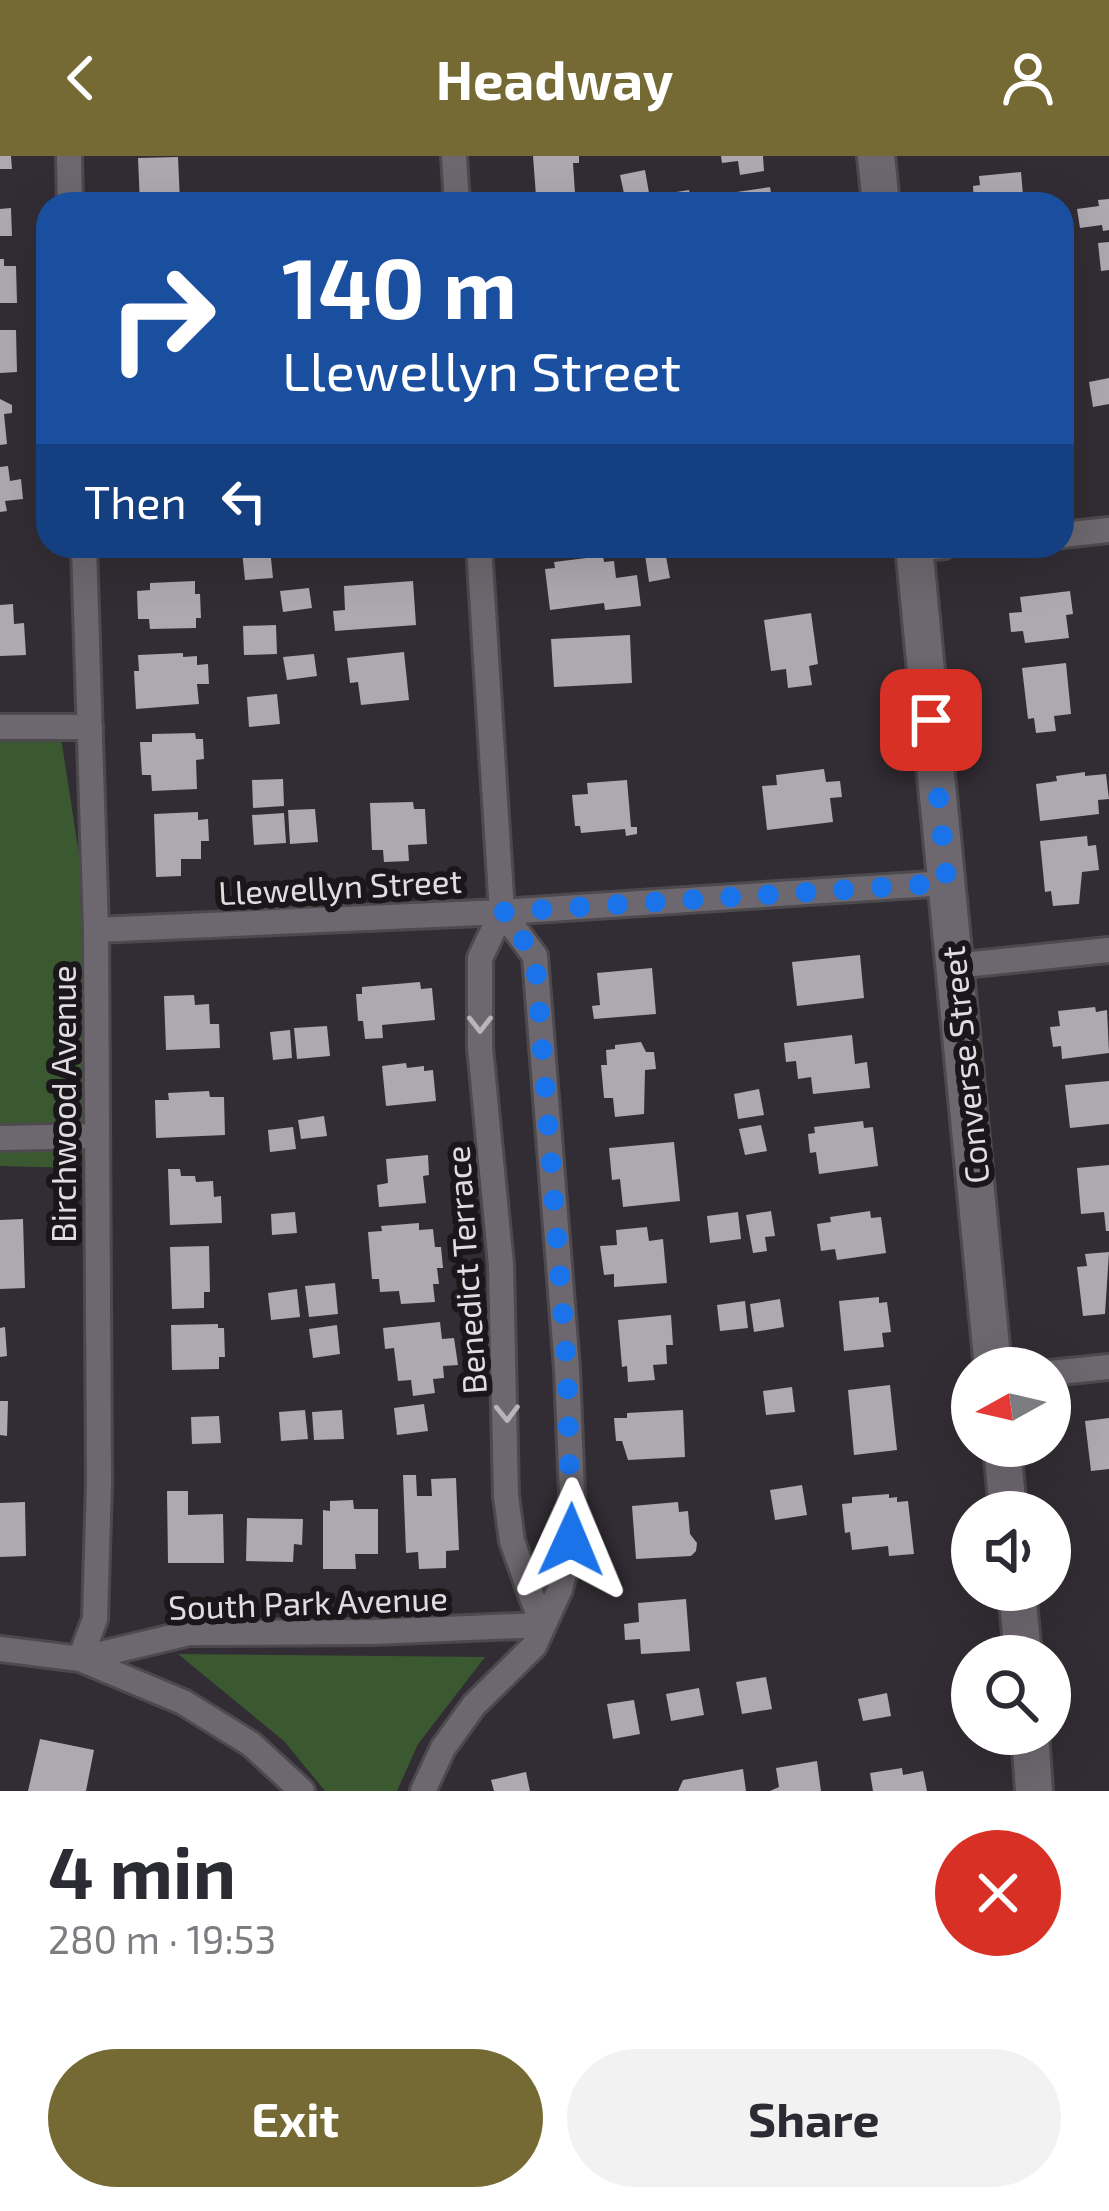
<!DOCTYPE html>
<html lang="en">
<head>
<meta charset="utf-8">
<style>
  body { margin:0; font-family:"Exo 2",sans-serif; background:#f2f2f3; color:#2b2b33; height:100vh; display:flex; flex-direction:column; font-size:45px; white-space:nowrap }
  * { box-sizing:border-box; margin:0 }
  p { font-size:39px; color:#7c7c81 }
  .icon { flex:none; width:66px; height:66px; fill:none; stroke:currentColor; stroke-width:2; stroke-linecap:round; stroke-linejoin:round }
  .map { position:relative; height:1635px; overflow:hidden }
  .sheet { display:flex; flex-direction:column; background:#fff; flex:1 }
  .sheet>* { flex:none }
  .guide { position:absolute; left:36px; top:36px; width:1038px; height:366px; border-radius:36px; box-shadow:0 12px 48px #0002; background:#1a4fa0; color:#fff; overflow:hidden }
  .needle { width:78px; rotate:262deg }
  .buttons { position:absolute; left:951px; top:1191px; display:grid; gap:24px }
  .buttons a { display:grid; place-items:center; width:120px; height:120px; border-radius:50%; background:#fff; box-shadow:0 12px 48px #0002; font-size:60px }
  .pin { position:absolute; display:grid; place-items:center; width:102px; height:102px; color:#fff; margin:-51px; border-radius:24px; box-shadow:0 6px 18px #0006 }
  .me { position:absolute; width:132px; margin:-66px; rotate:1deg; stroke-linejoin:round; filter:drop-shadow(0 0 9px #0008) }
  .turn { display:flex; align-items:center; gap:42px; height:252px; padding:0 48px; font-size:54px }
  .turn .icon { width:156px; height:156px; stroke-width:2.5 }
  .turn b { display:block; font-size:84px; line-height:102px }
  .then { display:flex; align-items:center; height:114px; padding:0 48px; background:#0003; gap:24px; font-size:45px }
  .round { display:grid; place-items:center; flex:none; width:126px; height:126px; border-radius:63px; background:#f2f2f3 }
  .overview { display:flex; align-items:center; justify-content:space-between; height:204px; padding:0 48px }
  h1 { font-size:72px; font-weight:700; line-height:90px }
  .button { display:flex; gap:24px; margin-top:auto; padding:24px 48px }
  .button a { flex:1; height:138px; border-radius:72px; background:#766a34; color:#fff; font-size:48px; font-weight:700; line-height:138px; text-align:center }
  .button a+a { background:#f2f2f3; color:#2b2b33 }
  header { display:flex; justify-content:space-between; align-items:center; height:156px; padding:0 48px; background:#766a34; color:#fff; font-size:54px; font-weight:700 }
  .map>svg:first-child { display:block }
</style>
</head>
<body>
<header><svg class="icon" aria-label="back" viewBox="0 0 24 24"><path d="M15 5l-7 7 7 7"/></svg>Headway<svg class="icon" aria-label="person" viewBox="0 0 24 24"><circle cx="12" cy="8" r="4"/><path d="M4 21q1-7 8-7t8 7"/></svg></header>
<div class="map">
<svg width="1109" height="1635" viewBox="0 0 1109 1635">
  <rect width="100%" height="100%" fill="#322d34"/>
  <!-- green -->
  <path fill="#3b5930" d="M60,575L101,841L79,1012L0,1010V577Z
    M178,1498L485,1501L418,1588L397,1635H325L284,1585Z"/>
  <!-- building -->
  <path fill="#aea8b0" d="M0,0H11L12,13H0Z
    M533,0H579V7H573L575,37L536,40Z
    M721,0H763L764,15L740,19L738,5L722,7Z
    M178,1L180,46L140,48L138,2Z
    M645,14L649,37L625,42L620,19Z
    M1021,16L1023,39L1032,38V48H974L973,30L980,29L979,20Z
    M770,31L773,48H725L723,38Z
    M689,34L692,48H666L664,38Z
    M253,37L254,48H230L229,40Z
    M291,41L292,48H255V45Z
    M1109,43V74L1103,75L1102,69L1080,72L1077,53L1099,50L1098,44Z
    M11,52L12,80H0V53Z
    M1109,86V114L1101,115L1098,87Z
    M0,103H4V110H16L17,147H0Z
    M0,174H16L17,216L0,217Z
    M1109,222V248L1093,251L1089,226Z
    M0,243L12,249V257L4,258L7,288L0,289Z
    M8,310L10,325L21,323L23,343L5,345L7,355L0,356V311Z
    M137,390H204V395L137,396Z
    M270,393L273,422L245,424L242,395Z
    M665,395L670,422L649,426L645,399Z
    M603,400L604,406L614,405L616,422L637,419L641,450L605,454L604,447L550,454L545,413L555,412L554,406Z
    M195,425V438H200L201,462H196V472L150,473L149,463H138L137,435L150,434V427Z
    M413,425L416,469L335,475L333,455L345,454L344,430Z
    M309,432L312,452L283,456L280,435Z
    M1070,435L1073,458L1066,459L1069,482L1025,487L1023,475L1011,476L1009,457L1022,456L1020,441Z
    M13,448L14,468L24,467L26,499L0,500V449Z
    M811,457L818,508L809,510L812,529L788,532L786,513L771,515L764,464Z
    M276,469L277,498L244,499L243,470Z
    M630,479L632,527L554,531L551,483Z
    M404,496L409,544L361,549L358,526L350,527L347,502Z
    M183,497V501L197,500V509L208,508L209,528H197L199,548L136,553L134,515H139L138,499Z
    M314,498L317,520L287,524L283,501Z
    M1066,507L1071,558L1054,560L1056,575L1036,577L1034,562L1028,563L1022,512Z
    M277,538L280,568L249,571L247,541Z
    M195,577L196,583H203L204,603L196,604L197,633L152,635L151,619H142L140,586H152V578Z
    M824,613L826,626L840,625L842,641L830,642L833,666L767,674L762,630L777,629L776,619Z
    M1085,616V620L1106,618L1109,643L1098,644L1099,658L1040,665L1036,628L1057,625L1056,620Z
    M283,623L284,650L253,652L252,624Z
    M627,624L631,671H637V678L626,680L625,673L581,677L580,670H575L572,639L588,638L587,627Z
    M413,646L414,653H425L427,688L408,689L409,705L384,706L383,694H372L370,647Z
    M315,653L318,686L290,688L288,654Z
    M198,656V664L208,663L209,685H201V703H181V720L156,721L154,658Z
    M284,657L286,687L254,689L252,659Z
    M1087,680L1088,690L1096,689L1099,714L1082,716L1079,748L1053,750L1051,735L1045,736L1040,685Z
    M860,799L864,842L797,850L792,806Z
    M652,812L656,858L594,863L592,850L600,849L597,817Z
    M420,826L421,833L432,832L435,864L382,869L383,882L365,883L363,865H358L356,838H362V831Z
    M194,839L195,849L209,848L210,868H219L220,892L166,894L164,840Z
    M1095,851L1096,856L1107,854L1109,897L1062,903L1061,890L1053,891L1050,871L1060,870L1058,855Z
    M327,870L330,900L297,903L294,872Z
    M290,874L292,902L273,904L270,876Z
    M852,879L855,908L867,906L870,932L813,938L811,921L798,923L796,905L786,906L784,887Z
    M641,886L646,896H654L656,913L645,914L644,958L615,961L613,942H604L601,909H607L606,894L615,893V889Z
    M406,907L407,912L424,910V915L433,914L436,945L386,950L382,910Z
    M1109,925V968L1070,972L1065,929Z
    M759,933L764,959L738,963L734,938Z
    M209,935L210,941H224L225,979L156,982L155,944H169L168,937Z
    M324,960L327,980L301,983L298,964Z
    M863,965L864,972L873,971L878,1010L819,1018L816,996L810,997L808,978L815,977L814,971Z
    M761,969L767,995L745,999L739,973Z
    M293,971L296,993L270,996L268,974Z
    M674,986L680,1045L623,1051L620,1023L612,1024L609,992Z
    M428,999L429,1019L423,1020L426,1047L379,1051L377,1029L388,1027L386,1003Z
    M1109,1009V1075H1106L1104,1056L1081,1058L1077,1012Z
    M168,1013H180L181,1020H195L196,1026L213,1025L214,1041L221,1040L222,1067L170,1069Z
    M771,1055L775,1080L765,1081L767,1095L753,1097L746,1059Z
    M870,1055L871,1062L881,1061L886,1097L837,1104L835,1093L821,1095L817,1068L831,1066L830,1061Z
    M295,1056L297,1077L272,1079L271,1058Z
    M738,1056L741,1083L710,1087L707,1060Z
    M23,1063L25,1132L0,1133V1064Z
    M419,1067V1074L433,1073L435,1091H441L443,1112H437L439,1128H433L435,1146L401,1148L399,1135L380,1136L379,1123H372L368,1076L382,1075L381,1070Z
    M647,1071L649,1085L663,1083L667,1127L614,1131V1118L604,1119L600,1090L617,1089L616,1074Z
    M209,1090L210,1136H204V1152L172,1153L170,1091Z
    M1109,1096L1105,1158L1083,1160L1077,1111L1087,1110L1085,1098Z
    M335,1127L338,1158L309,1161L305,1130Z
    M297,1133L300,1161L271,1164L268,1137Z
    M879,1141V1147L887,1146L891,1176L882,1177L884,1191L844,1195L839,1145Z
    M780,1143L784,1171L754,1176L750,1148Z
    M745,1145L748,1172L720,1175L717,1149Z
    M671,1159L673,1189H666L667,1208L653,1209L655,1224L628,1226L627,1210L622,1211L618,1164Z
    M440,1166L442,1183L454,1182L458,1209L443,1210L444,1222L433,1223L435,1237L413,1240L411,1224L398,1225L394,1192L385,1193L383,1172Z
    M218,1168V1172H224L225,1201H219V1213L172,1214L171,1169Z
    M337,1169L340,1198L313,1202L309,1173Z
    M5,1171L7,1200L0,1201V1172Z
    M890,1229L897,1294L854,1299L848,1234Z
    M792,1231L795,1256L766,1259L763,1235Z
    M0,1245H8L7,1280L0,1279Z
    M424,1248L428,1275L397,1279L394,1252Z
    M305,1254L308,1283L281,1285L279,1256Z
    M342,1254L344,1283L314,1284L312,1256Z
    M683,1254L685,1301L628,1304L622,1285H616L614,1262H627V1257Z
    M219,1260L221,1287L192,1288L191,1261Z
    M1109,1262V1313L1091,1315L1085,1265Z
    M403,1319H416L417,1340H432L431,1323L456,1322L459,1394L446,1395V1412L419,1413L418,1396L406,1397Z
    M802,1329L807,1359L775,1364L770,1334Z
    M167,1335H188V1359L223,1358L224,1407H168Z
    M889,1338V1342L897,1341V1346L908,1345L914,1398L889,1400L888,1390L852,1394L850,1376L845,1377L842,1348L852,1347V1341Z
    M353,1344L354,1353H378V1398H355L356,1413H323V1354L330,1355V1345Z
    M25,1346L26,1400L0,1401V1347Z
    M678,1346L679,1356L688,1355L690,1378L697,1387L696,1395L691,1400L636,1403L632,1350Z
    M247,1362L303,1363L302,1389L294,1388L293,1406L246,1405Z
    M686,1443L690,1495L641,1498L640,1483L625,1484L624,1468L639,1466L638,1447Z
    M766,1521L772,1553L742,1558L736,1526Z
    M699,1532L704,1559L671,1565L666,1538Z
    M887,1537L891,1560L863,1565L858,1543Z
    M634,1544L640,1578L613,1583L607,1548Z
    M40,1583L94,1594L86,1635H28Z
    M817,1605L821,1635H770L779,1631L776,1612Z
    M902,1612L903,1619L923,1615L927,1635H873L870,1617Z
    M743,1613L746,1635H678L683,1624Z
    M526,1616L530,1635H494L491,1624Z"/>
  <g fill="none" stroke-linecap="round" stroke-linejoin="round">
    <defs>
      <path id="street" d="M69,0L70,48
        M454,0L457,48
        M1062,379L1109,374
        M479,390L502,756L480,802V891L501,1109L506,1340L512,1385L542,1469
        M915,393L944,390
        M0,571H90
        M96,774L502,756L947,727
        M954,810L1109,794
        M0,982L97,980
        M1050,1217L1109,1211
        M0,1493L80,1503L183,1546L251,1588L302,1635
        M80,1503L95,1463L99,1328L96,774L84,390
        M80,1503L189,1477L373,1476L542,1469
        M423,1635L443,1592L474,1549L534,1490L560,1433L569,1399L572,1338L567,1213L535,800L502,756"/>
      <path id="secondary" d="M876,0L881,48
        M914,390L993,1212
        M1002,1290L1008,1356
        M1017,1434L1023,1500
        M1030,1578L1034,1635"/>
    </defs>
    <!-- street casing -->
    <use href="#street" stroke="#4d4a4e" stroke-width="30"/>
    <!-- secondary casing -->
    <use href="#secondary" stroke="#4d4a4e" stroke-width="42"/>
    <!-- street -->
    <use href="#street" stroke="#6d686f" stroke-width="24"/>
    <!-- secondary -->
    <use href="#secondary" stroke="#6d686f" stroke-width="36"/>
  </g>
  <!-- one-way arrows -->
  <defs><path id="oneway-chevron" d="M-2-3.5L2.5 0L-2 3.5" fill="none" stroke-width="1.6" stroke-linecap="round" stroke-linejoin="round" transform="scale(3)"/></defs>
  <g stroke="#b8b4b9">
    <use href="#oneway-chevron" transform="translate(480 868) rotate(90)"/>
    <use href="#oneway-chevron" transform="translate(507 1257) rotate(89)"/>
  </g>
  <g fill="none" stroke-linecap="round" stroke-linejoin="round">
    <!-- route -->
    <path stroke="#1a73e8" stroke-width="21" stroke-dasharray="0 37.8" d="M571,1384L567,1213L535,800L502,756L947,727L931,564"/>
  </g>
  <g text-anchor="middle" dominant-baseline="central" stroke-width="12" stroke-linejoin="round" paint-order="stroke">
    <!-- street labels -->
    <g font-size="33" fill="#e0dde1" stroke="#191719">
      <text transform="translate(340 730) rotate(-3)">Llewellyn Street</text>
      <text transform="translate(964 909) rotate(-96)">Converse Street</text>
      <text transform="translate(63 948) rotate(-90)">Birchwood Avenue</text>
      <text transform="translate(465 1114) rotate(-94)">Benedict Terrace</text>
      <text transform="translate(308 1446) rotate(-2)">South Park Avenue</text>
    </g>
  </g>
</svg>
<div class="buttons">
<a><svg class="needle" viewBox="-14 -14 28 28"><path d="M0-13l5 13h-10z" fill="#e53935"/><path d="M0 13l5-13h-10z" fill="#7c7c81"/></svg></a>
<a><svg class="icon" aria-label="sound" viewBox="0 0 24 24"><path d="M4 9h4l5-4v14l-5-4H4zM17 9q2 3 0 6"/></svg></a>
<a><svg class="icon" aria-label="search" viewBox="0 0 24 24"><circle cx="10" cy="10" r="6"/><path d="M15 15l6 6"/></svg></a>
</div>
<div class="pin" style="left:931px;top:564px;background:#d93025"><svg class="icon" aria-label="arrive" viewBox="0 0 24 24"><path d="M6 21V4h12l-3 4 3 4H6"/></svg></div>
<svg class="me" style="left:571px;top:1384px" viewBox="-20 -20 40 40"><path d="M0-17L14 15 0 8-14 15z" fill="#1a73e8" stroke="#fff" stroke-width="4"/></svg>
<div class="guide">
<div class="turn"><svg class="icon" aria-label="right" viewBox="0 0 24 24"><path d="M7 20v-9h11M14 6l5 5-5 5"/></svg><div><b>140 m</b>Llewellyn Street</div></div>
<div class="then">Then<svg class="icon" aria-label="left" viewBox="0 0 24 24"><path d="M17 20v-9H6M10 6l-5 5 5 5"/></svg></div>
</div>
</div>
<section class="sheet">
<div class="overview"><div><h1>4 min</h1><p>280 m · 19:53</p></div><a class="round" style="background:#d93025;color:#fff"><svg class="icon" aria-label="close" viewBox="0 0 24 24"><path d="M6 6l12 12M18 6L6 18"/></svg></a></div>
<div class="button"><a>Exit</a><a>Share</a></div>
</section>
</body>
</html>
